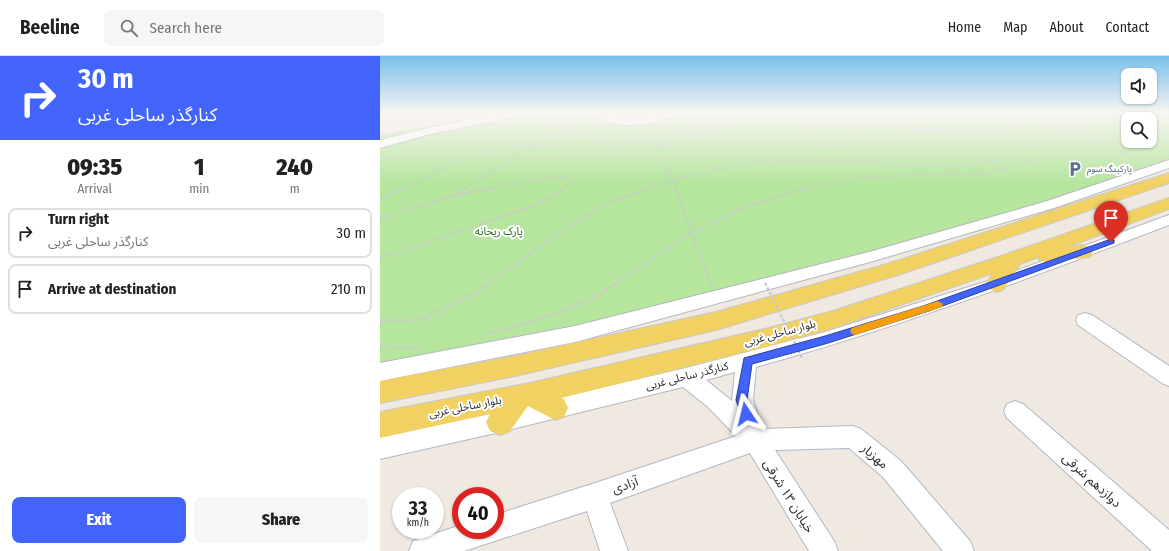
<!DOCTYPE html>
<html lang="en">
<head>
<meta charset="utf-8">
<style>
  body { margin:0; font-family:"Fira Sans Condensed","Noto Sans Arabic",sans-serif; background:#f6f6f6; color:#222; height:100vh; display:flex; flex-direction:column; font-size:15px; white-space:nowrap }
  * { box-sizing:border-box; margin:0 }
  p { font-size:13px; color:#767676 }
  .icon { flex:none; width:22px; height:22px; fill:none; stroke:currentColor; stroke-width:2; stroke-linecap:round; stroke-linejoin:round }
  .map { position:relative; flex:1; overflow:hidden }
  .panel { display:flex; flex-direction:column; background:#fff; width:380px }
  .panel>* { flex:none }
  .top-card { background:#4264fb; color:#fff; overflow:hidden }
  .buttons { position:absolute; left:741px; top:12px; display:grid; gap:8px }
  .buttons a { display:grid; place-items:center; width:36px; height:36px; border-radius:8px; background:#fff; box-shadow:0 1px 3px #0004; font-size:20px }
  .speed { position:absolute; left:12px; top:431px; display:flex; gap:8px; font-size:20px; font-weight:700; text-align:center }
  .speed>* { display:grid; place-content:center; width:52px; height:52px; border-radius:50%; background:#fff; box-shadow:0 1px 3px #0004; line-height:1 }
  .speed small { font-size:10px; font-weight:400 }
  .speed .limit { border:6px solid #d22; background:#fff; color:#111 }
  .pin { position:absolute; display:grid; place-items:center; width:34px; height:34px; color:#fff; margin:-41px -17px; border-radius:50% 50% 50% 0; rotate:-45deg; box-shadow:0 0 4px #0007 }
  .pin .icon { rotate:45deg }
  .me { position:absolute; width:44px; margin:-22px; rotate:350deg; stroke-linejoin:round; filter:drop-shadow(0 0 3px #0008) }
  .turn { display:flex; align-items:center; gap:14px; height:84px; padding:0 12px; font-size:18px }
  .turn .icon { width:52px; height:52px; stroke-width:2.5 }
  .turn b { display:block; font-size:28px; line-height:34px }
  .eta { display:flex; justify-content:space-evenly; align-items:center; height:68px; text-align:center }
  .eta b { font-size:24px; font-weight:800; line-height:28px }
  .button { display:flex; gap:8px; margin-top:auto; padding:8px 12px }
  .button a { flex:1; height:46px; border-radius:8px; background:#4264fb; color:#fff; font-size:16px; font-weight:800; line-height:46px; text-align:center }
  .button a+a { background:#f6f6f6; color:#222 }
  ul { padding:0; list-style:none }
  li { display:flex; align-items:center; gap:12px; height:50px; margin:0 8px 6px; padding:0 4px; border:2px solid #e0e0e0; border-radius:8px }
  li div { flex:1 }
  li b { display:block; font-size:15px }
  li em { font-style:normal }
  header { display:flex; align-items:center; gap:24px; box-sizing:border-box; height:56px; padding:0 20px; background:#fff; border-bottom:1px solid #e0e0e0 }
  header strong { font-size:19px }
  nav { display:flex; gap:22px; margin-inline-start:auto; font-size:14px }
  .search { width:280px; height:36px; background:#f6f6f6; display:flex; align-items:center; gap:10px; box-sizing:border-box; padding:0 14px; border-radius:8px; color:#767676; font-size:15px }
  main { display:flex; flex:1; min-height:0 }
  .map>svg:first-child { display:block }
</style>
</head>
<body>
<header>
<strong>Beeline</strong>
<div class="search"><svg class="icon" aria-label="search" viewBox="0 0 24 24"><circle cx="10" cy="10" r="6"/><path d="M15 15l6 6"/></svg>Search here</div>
<nav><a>Home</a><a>Map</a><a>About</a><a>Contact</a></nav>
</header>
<main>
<section class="panel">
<div class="top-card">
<div class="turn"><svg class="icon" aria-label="right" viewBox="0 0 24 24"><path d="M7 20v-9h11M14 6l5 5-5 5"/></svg><div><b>30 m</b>کنارگذر ساحلی غربی</div></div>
</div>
<div class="eta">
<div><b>09:35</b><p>Arrival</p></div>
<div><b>1</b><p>min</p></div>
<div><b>240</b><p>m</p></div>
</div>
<ul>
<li><svg class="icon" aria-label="right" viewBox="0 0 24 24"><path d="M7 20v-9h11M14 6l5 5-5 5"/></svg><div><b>Turn right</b><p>کنارگذر ساحلی غربی</p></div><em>30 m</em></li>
<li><svg class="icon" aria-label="arrive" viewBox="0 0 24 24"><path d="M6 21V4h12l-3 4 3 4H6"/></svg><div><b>Arrive at destination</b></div><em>210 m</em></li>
</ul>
<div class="button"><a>Exit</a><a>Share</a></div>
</section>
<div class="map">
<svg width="789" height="495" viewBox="0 0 789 495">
  <rect width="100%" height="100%" fill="#efe9e1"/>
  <!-- green -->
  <path fill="#b6e59e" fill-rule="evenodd" d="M117,57H789V112L597,176L412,221L0,316V79ZM748,63H770V85H748Z"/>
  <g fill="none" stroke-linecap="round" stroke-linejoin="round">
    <defs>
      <path id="minor" d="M119,57H143L138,60L50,78L0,92V84L49,72Z
        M215,57H229L238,61L255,62L279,57H295L294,59C273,68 232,77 215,57Z
        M789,104V112L674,152L490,206L195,286L0,325V307L195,270L489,196L664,146Z
        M789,159V169C653,221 517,272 376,311L373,344L382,373L473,370L481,373L521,405L590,485L594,495H563L503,421L469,392L395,394L454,485L458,495H429L370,397L230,447L248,495H220L207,455L84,495H29L33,485L81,469V474H115V459L215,427L356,380L328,351L303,331L120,376L0,403V381L120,356L306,312L445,276L611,224ZM355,316L352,345L326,324Z
        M705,257L712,259L789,310V330L782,327L698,269L696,264L698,259Z
        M635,345L643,348L789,474V495H772L627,362L624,355L627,348Z"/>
      <path id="major" d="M789,117V127L521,218L336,274L135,320L0,347V325L135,300L336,256L507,208Z
        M789,142V153L687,191L703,189L710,191L713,196L710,201L666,206L659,204L658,201L640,208L624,233L617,236L610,233L606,228L613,217L454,272L389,290L181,342L184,343L188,352L184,361L175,364L148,350L130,375L120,379L110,375L106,366L110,358L0,382V356L150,327L389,272L453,255L618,201Z"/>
    </defs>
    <!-- minor casing -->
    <use href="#minor" stroke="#b4b7c1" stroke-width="2"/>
    <!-- major casing -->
    <use href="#major" stroke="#c9c9c9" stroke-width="2"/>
    <!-- path-far2 -->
    <path stroke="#c9c9c9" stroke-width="1.5" stroke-dasharray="2 1.5" stroke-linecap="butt" d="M430,57C447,68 470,67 489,69C533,73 577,75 621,77L636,74L637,68L624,60L611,57
      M661,57L724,88L764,105
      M705,57L715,63
      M439,62L430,66L422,74C431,97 466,93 476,74L469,67
      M272,72L296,133
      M182,73C198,80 215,86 232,87C262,91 312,77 334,57
      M24,133L79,104L114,93L158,88L217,95L255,94L302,85L334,72L354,57
      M85,133L183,71L162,59L148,60
      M107,133L183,120L192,125L183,133
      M267,133L293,124L369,106L473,105L568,111L627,103L651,88L660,72L675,57
      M425,133L472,123L530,119H599L663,102C668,94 671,85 678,78C696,59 743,60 768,57"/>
    <!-- path-far1 -->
    <path stroke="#c9c9c9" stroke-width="2" stroke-dasharray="2.5 1.5" stroke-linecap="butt" d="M296,132L330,228
      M78,138L87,132
      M0,143L25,132
      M0,162L76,139L113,132
      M0,201L21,196L152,150L179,137L184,132
      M108,228L174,180L226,148L269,132
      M235,228L311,176L364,151L428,132"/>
    <!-- path -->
    <path stroke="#c9c9c9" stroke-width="2.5" stroke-dasharray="3 2" stroke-linecap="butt" d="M330,227L331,230
      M0,265L39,264L100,234L109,227
      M108,278C152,266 199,253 237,227
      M0,289L14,292L41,291"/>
    <!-- minor -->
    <use href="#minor" fill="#fff" fill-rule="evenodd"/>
    <!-- major -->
    <use href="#major" fill="#f2d163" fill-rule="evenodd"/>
    <!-- path-bridge -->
    <path stroke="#c9c9c9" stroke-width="2.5" stroke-dasharray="3 2" stroke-linecap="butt" d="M385,227L422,302"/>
  </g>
  <!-- sky -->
  <linearGradient id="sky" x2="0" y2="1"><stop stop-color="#7abfeb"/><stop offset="0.45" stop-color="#f8f5f2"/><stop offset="1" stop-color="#f8f5f2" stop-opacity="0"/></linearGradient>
  <rect width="789" height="127" fill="url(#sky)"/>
  <!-- route -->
  <path fill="#4264fb" stroke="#2b41a3" d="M731,183L734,184V187L549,255L445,288L372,308L367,344L371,358L370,361L366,363L362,361L356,344L364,302L445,280L543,250Z"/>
  <!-- slow -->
  <path fill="#f59e0b" d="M558,245L563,248L562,251L475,279L472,278L470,275L472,272Z"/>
  <!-- icons -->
  <defs>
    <symbol id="parking-bare" viewBox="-9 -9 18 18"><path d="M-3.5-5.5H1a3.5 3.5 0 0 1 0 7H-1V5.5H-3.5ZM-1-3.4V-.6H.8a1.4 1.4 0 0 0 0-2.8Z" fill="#5c6f8a" stroke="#fff" stroke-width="2.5" paint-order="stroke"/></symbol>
  </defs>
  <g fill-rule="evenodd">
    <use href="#parking-bare" x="684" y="102" width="22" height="22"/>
  </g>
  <g text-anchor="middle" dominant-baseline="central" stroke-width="4" stroke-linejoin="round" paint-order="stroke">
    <!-- far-service labels -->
    <g font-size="9" fill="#4e5e75" stroke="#fff" text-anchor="start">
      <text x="707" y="113">پارکینگ سوم</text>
    </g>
    <!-- park labels -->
    <g font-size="11" fill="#2c6e1b" stroke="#fff">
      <text x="119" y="175">پارک ریحانه</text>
    </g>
    <!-- street labels -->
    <g font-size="11" fill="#2e2e2e" stroke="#fff">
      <text transform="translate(400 277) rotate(-15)">بلوار ساحلی غربی</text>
      <text transform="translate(307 320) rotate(-14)">کنارگذر ساحلی غربی</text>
      <text transform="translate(85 351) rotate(-11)">بلوار ساحلی غربی</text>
    </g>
    <!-- near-street labels -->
    <g font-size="13" fill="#2e2e2e" stroke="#fff">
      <text transform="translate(495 400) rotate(40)">مهزیار</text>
      <text transform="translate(712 424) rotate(42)">دوازدهم شرقی</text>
      <text transform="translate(245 429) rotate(-19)">آزادی</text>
      <text transform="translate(409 440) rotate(58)">خیابان ۱۳ شرقی</text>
    </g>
  </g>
</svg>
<div class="buttons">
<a><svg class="icon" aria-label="sound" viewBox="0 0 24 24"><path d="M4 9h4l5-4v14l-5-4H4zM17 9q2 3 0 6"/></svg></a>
<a><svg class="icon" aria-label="search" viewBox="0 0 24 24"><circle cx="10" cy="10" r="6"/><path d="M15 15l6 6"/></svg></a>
</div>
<div class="speed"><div>33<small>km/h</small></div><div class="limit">40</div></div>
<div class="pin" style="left:731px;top:186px;background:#d93025"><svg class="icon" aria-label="arrive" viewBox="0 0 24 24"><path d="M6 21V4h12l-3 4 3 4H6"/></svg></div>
<svg class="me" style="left:366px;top:358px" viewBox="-20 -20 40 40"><path d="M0-17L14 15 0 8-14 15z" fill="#4264fb" stroke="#fff" stroke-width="4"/></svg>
</div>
</main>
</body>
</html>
